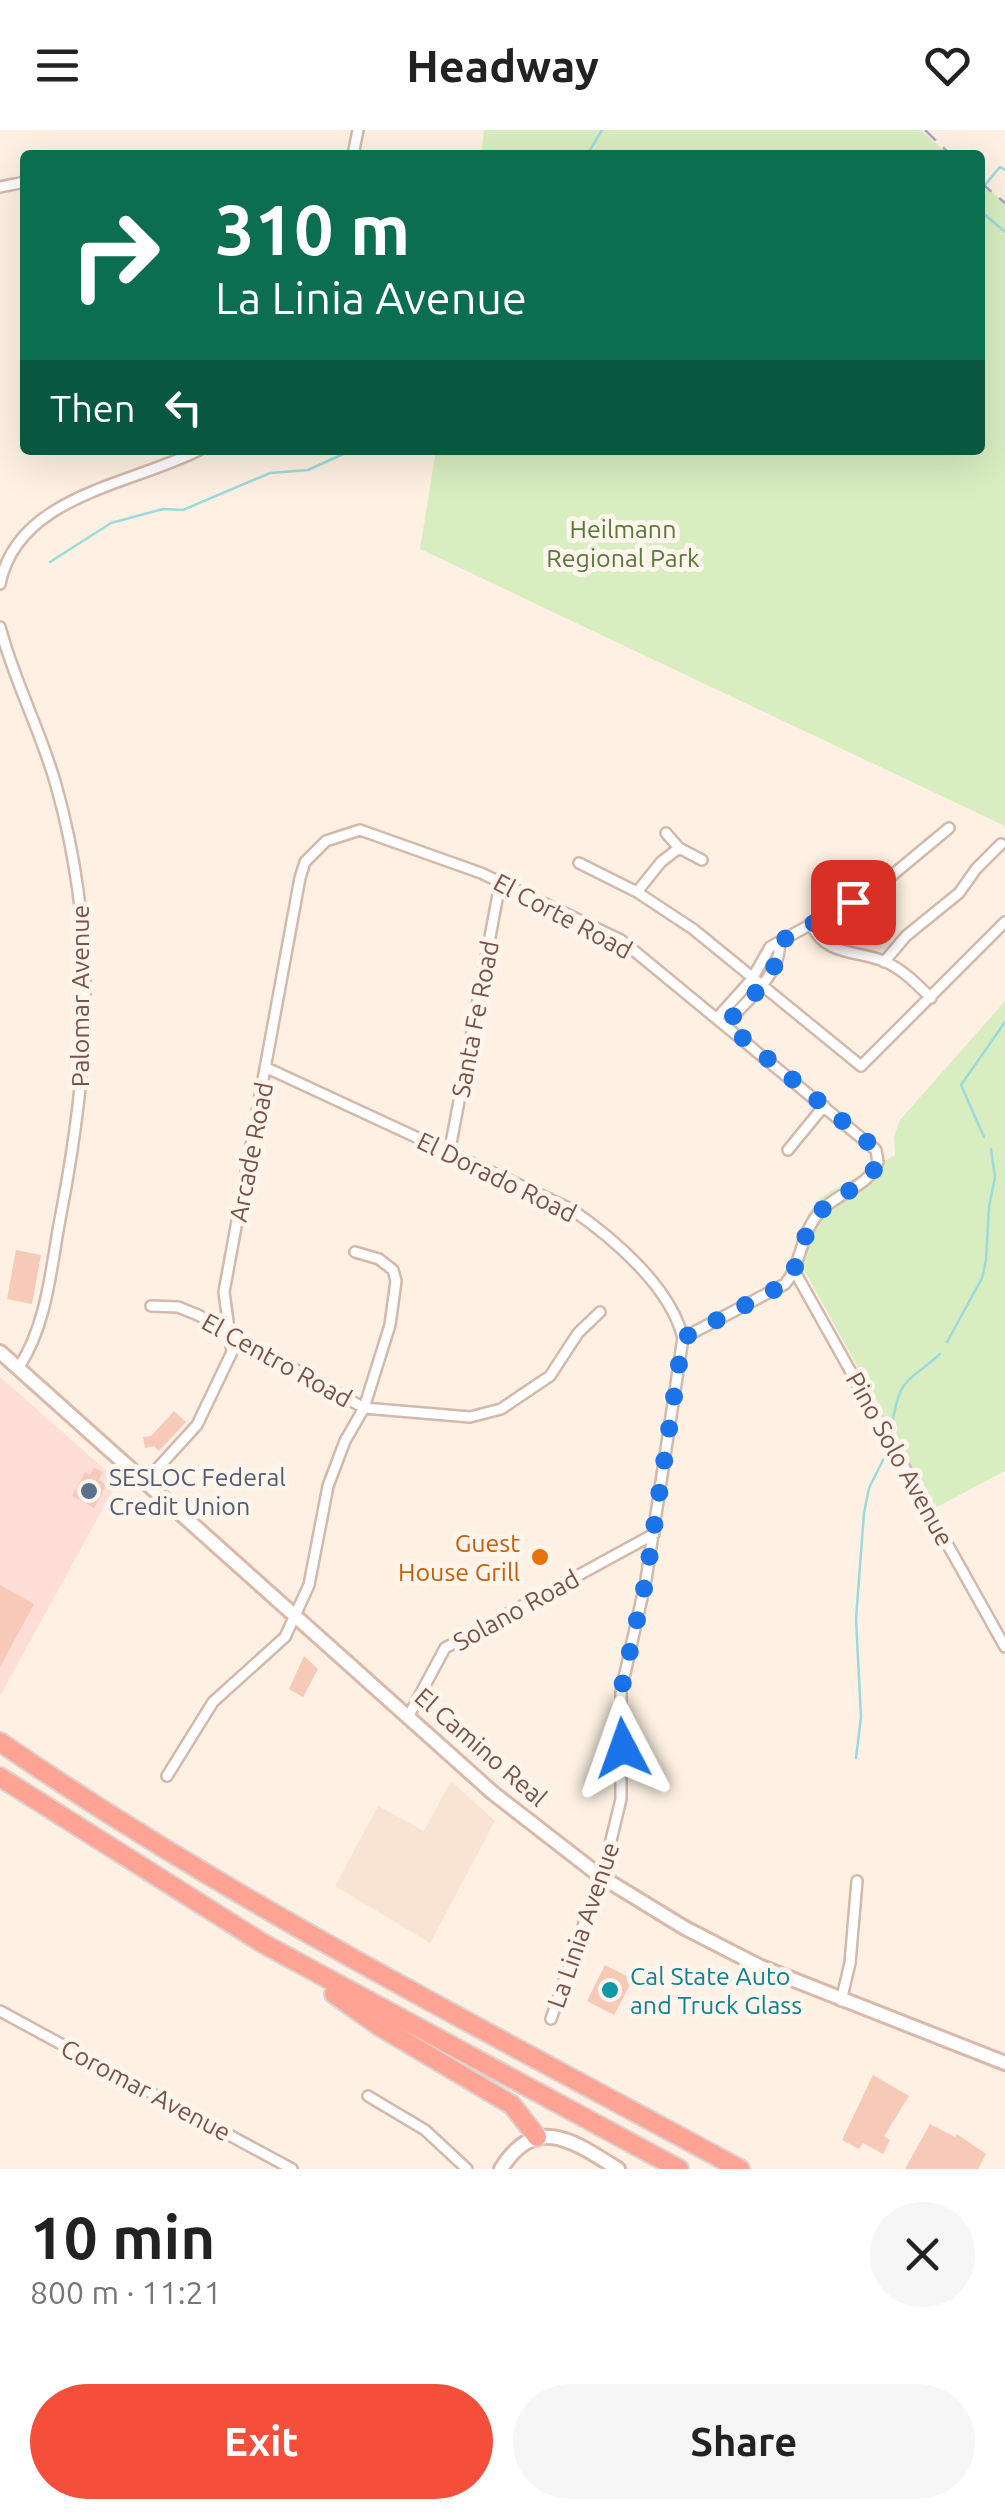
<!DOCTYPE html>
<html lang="en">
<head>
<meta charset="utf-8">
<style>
  body { margin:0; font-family:Ubuntu,sans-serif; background:#f6f6f6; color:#222; height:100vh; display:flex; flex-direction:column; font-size:38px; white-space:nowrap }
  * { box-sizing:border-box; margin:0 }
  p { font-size:32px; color:#767676 }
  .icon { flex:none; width:55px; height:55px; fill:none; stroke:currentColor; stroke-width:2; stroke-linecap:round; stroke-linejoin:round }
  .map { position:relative; height:2039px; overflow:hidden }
  .side { display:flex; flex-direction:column; background:#fff; flex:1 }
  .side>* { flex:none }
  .banner { position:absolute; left:20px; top:20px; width:965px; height:305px; border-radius:10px; box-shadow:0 10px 40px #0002; background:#0b6e4f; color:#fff; overflow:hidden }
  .pin { position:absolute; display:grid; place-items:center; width:85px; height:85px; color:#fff; margin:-42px; border-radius:20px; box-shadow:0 5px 15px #0006 }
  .me { position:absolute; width:110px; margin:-55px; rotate:356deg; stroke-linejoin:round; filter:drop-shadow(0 0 8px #0008) }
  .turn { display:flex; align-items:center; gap:35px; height:210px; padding:0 30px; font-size:45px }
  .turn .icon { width:130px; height:130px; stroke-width:2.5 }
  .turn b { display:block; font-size:70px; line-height:85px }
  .then { display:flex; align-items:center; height:95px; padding:0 30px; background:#0003; gap:20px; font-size:38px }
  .round { display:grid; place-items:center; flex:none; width:105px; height:105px; border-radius:52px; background:#f6f6f6 }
  .headline { display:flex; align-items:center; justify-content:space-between; height:170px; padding:0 30px }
  h1 { font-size:60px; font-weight:600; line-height:75px }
  .cta { display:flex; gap:20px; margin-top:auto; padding:20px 30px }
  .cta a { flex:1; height:115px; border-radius:60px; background:#f54f3c; color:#fff; font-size:40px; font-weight:600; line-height:115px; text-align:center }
  .cta a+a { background:#f6f6f6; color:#222 }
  header { display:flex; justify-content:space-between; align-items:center; height:130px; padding:0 30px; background:#fff; font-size:45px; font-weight:600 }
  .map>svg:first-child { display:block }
</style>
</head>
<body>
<header><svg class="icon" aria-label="menu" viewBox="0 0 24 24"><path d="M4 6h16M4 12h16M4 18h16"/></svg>Headway<svg class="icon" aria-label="heart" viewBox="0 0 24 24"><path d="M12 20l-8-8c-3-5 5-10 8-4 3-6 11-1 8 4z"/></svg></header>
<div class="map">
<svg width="1005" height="2039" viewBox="0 0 1005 2039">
  <rect width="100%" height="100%" fill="#fef1e3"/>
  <!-- residential -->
  <path fill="#f9e4d4" d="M451,1651L495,1691L430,1813L335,1756L378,1676L424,1701Z"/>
  <!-- commercial -->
  <path fill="#ffded7" d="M0,1247L118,1351L0,1566Z"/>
  <!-- green -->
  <path fill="#d8eec0" d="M484,0H921L949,25H481Z
    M980,52L1005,73V696L420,419L436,320H980Z
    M1005,871V1341L935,1378L796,1125L808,1084L821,1067L895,1025L894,1006L900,990Z"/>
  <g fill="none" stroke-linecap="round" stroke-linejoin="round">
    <!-- stream -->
    <path stroke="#9bdbdd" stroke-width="2.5" d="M587,25L602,0
      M980,61L1000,37L1005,40
      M980,74L984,84L1005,102
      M50,432L111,393L163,379L183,380L270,343L308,340L352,320
      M984,1007L961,955L1005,892
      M947,1212L982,1148L986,1130L989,1077L995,1047L991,1019
      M891,1300C900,1246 904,1256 940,1224
      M856,1628L861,1587L856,1489L864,1383L869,1358L888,1320"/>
  </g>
  <!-- building -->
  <path fill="#f7c9b8" d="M16,1120L41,1125L32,1174L7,1169Z
    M174,1281L186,1292L159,1321L154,1316L145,1318L143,1307L151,1306Z
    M94,1338L103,1342L99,1349L106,1356L94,1378L72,1366L85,1342L90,1345Z
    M0,1455L34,1474L0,1537Z
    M304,1526L318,1539L303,1567L289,1559Z
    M605,1835L633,1849L614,1885L587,1871Z
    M873,1945L909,1966L884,2006L890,2010L883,2024L863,2013L859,2019L842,2010Z
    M930,1994L955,2007L957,2004L986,2024L978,2039H905Z"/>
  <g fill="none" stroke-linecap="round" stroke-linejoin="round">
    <defs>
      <path id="street" d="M353,25L358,0
        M0,57L25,52
        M0,454C18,365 131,355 199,320
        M0,497C14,551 41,601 56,655C98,805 90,933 61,1084C51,1135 48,1193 19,1237
        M666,703L679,718L702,730
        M579,733L637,762L693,799L861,936L1005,792
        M637,762L661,732L679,718
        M810,793C827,828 856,819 886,832C903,840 917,854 931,868
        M884,832L906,806L959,763L976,739L1001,714
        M718,887L752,849L770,817L878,757L949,698
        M726,894C744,873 783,843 779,813
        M267,938L571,1079C613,1108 670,1156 683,1208
        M788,1020L824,976
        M449,1024L500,754
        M795,1142L1005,1517
        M151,1176L178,1177L198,1185L364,1278L470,1287L501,1279L550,1246L578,1203L600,1182
        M146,1351L197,1295L232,1222L224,1162L300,748L305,732L326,711L360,700L481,743L621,810L876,1020L878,1032C868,1058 837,1062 819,1083C800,1104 802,1134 785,1154L683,1208L646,1450L621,1561V1669L607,1727L551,1889
        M408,1587L445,1518L654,1404
        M167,1646L213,1572L285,1507L309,1455L328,1356L345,1311L364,1278L390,1195L396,1151L393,1140L379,1129L355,1122
        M841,1871L850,1833L857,1751
        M0,1881L292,2039
        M368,1966L425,2000L467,2039"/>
      <path id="secondary" d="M0,1222L493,1663L600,1746L685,1798L761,1837L1005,1933
        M501,2039C536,1982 576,2013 618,2039"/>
      <path id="highway" d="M0,1612C236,1774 490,1903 740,2039
        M0,1647L264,1814L679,2039
        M334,1864L379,1896L512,1975L537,2007"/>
    </defs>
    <!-- street casing -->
    <use href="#street" stroke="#d4b8ab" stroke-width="14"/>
    <!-- secondary casing -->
    <use href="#secondary" stroke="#dab9aa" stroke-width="18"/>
    <!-- highway casing -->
    <use href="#highway" stroke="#dcd2cf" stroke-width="22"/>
    <!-- street -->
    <use href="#street" stroke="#fff" stroke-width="9"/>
    <!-- secondary -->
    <use href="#secondary" stroke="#fff" stroke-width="12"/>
    <!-- highway -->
    <use href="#highway" stroke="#ffa394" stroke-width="18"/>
    <!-- rail -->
    <path stroke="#b1a0ca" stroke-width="2.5" stroke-dasharray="15 10" stroke-linecap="butt" d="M925,0L951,25
      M980,52L1005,73"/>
  </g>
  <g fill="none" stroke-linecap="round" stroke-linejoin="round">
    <!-- route -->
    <path stroke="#1a73e8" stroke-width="18" stroke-dasharray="0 32.4" d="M623,1618L621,1561L646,1450L683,1208L785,1154C802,1134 800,1104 819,1083C837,1062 868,1058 878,1032L870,1014L726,894C744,873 783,843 779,812L853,772"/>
  </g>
  <!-- markers -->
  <circle fill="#5c6f8a" stroke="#fff5ec" stroke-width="4" cx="89" cy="1361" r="10"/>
  <circle fill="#e8710a" stroke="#fff5ec" stroke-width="4" cx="540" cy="1427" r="10"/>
  <circle fill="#0f9aa8" stroke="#fff5ec" stroke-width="4" cx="610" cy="1860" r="10"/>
  <g text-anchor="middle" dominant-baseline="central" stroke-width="10" stroke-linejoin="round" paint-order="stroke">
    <!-- park labels -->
    <g font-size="25" fill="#557a3a" stroke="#fff5ec">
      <text x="623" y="399">Heilmann<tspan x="623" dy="29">Regional Park</tspan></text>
    </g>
    <!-- street labels -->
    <g font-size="25" fill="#7a5246" stroke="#fff5ec">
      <text transform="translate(563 786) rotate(28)">El Corte Road</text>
      <text transform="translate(80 866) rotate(-90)">Palomar Avenue</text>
      <text transform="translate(475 889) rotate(-79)">Santa Fe Road</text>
      <text transform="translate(251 1022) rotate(-79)">Arcade Road</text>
      <text transform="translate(497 1047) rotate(26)">El Dorado Road</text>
      <text transform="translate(277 1230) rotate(29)">El Centro Road</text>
      <text transform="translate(900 1329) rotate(61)">Pino Solo Avenue</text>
      <text transform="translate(516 1480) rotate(-29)">Solano Road</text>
      <text transform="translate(481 1617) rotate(41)">El Camino Real</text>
      <text transform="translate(583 1795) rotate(-71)">La Linia Avenue</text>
      <text transform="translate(146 1960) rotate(28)">Coromar Avenue</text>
    </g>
    <!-- service labels -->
    <g font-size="25" fill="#4e5e75" stroke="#fff5ec" text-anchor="start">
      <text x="109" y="1347">SESLOC Federal<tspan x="109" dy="29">Credit Union</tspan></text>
    </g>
    <!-- food labels -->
    <g font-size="25" fill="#c56008" stroke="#fff5ec" text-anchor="end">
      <text x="520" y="1413">Guest<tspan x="520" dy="29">House Grill</tspan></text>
    </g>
    <!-- culture labels -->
    <g font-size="25" fill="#0d838f" stroke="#fff5ec" text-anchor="start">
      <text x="630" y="1846">Cal State Auto<tspan x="630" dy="29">and Truck Glass</tspan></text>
    </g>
  </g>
</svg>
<div class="pin" style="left:853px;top:772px;background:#d93025"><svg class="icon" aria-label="arrive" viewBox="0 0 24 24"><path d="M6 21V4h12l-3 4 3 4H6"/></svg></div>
<svg class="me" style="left:623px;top:1618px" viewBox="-20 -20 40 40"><path d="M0-17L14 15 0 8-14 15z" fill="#1a73e8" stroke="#fff" stroke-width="4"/></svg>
<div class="banner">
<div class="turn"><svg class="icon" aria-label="right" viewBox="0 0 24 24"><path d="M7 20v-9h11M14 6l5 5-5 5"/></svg><div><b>310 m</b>La Linia Avenue</div></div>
<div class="then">Then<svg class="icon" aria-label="left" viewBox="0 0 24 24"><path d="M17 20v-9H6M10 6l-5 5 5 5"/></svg></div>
</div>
</div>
<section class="side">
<div class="headline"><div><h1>10 min</h1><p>800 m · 11:21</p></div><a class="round"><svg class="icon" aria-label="close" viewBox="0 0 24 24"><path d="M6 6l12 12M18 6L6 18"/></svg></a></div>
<div class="cta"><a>Exit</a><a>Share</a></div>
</section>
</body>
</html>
